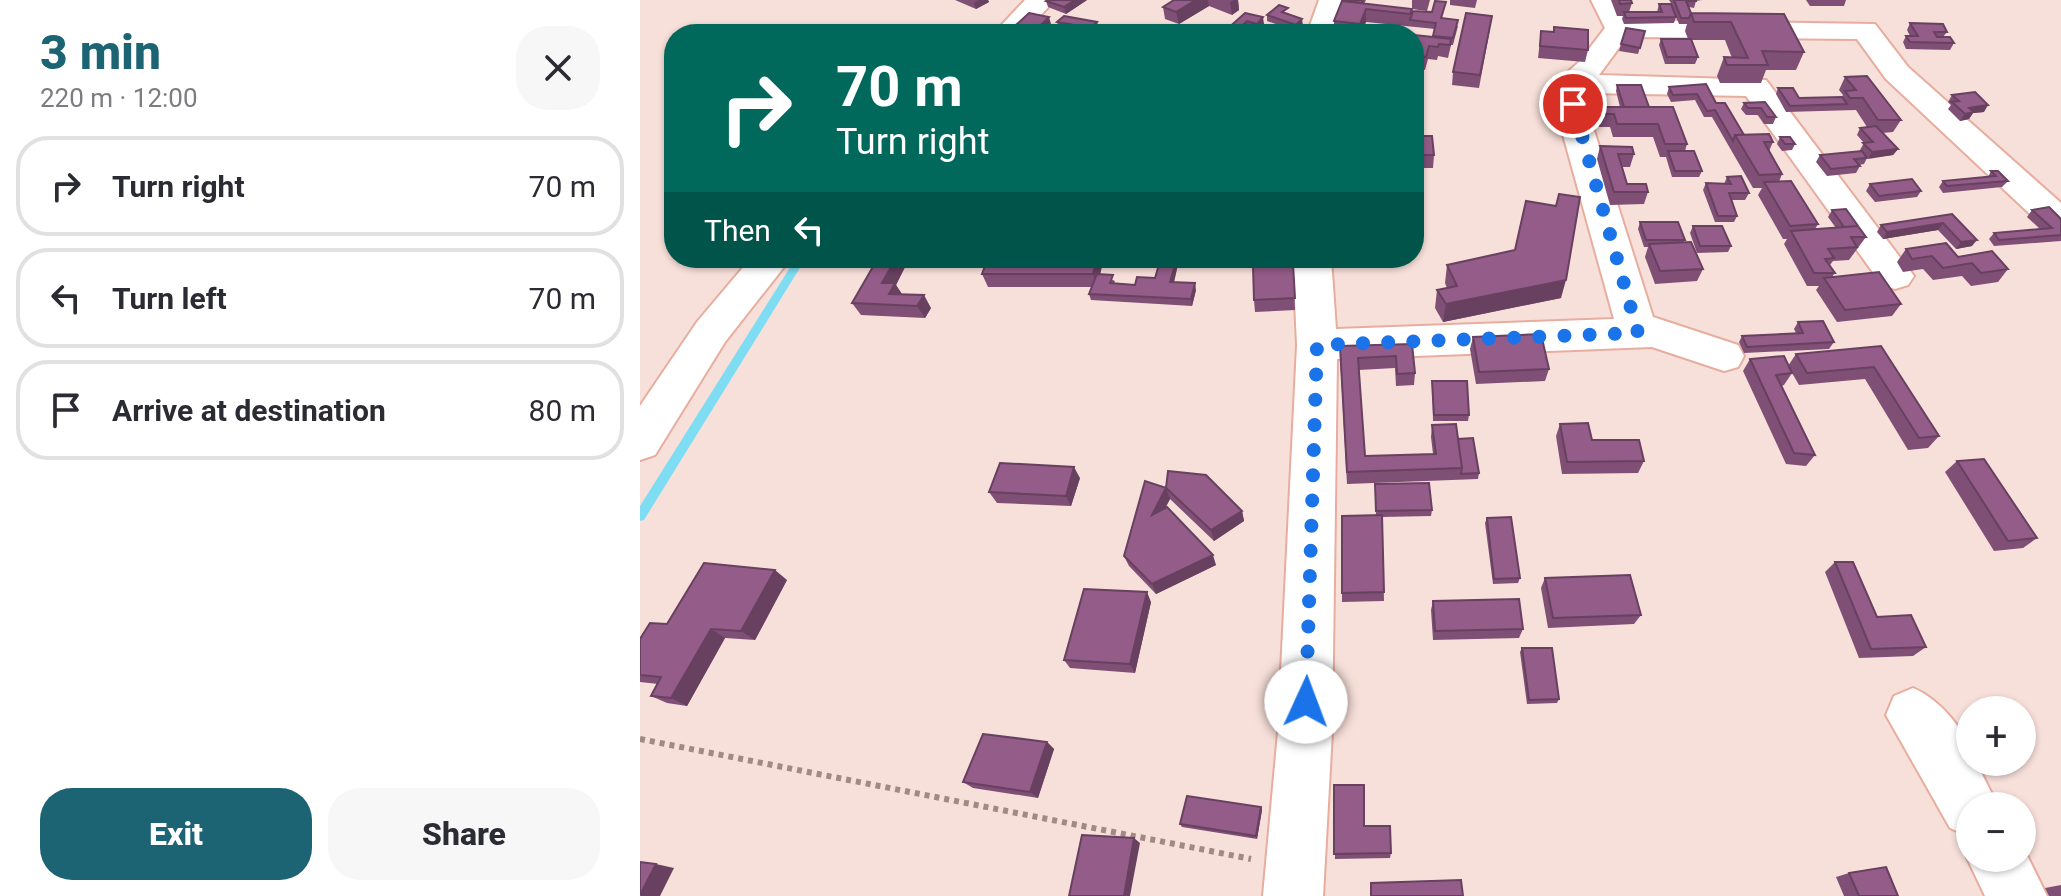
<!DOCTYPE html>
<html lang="en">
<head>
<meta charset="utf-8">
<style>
  body { margin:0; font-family:Roboto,sans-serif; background:#f7f7f7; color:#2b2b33; height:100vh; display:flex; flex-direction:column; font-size:30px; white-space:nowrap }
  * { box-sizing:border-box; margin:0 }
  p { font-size:26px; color:#7c7c81 }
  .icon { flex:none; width:44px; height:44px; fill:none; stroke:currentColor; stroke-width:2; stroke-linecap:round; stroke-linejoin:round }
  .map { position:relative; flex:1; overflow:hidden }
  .drawer { display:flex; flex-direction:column; background:#fff; width:640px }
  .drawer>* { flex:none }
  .top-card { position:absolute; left:24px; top:24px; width:760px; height:244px; border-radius:32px; box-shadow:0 2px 6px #0004; background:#00695c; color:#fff; overflow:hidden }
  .tools { position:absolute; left:1316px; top:696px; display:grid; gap:16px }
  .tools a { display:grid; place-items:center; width:80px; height:80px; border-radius:50%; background:#fff; box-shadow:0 2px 6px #0004; font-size:40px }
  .pin { position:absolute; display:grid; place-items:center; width:68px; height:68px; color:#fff; margin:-34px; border:4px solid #fff; border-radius:50%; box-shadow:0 2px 8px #0007 }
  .me { position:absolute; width:88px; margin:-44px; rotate:2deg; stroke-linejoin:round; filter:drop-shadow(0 0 6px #0008) }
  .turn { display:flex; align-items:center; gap:28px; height:168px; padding:0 40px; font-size:36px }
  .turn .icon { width:104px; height:104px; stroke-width:2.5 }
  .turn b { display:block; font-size:56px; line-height:68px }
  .then { display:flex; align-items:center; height:76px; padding:0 40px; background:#0003; gap:16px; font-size:30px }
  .round { display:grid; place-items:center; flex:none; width:84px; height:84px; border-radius:32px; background:#f7f7f7 }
  .head { display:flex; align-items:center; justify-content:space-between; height:136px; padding:0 40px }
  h1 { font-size:48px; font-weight:800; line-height:60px; color:#1c6473 }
  .cta { display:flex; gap:16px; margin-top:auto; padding:16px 40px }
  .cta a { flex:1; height:92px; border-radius:32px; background:#1c6473; color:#fff; font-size:32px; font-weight:800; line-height:92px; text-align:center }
  .cta a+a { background:#f7f7f7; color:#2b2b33 }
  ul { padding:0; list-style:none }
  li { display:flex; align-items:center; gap:24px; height:100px; margin:0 16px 12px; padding:0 24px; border:4px solid #e1e1e2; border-radius:32px }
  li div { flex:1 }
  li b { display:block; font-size:30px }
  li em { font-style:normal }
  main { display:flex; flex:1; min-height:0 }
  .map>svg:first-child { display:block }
</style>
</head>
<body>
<main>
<section class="drawer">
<div class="head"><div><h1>3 min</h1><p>220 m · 12:00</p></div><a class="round"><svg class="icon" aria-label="close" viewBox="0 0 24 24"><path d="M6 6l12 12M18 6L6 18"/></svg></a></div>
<ul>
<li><svg class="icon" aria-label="right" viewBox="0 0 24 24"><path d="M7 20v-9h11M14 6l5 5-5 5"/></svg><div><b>Turn right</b></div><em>70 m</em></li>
<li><svg class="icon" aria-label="left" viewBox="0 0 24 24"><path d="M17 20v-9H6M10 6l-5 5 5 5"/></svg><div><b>Turn left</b></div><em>70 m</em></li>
<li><svg class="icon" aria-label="arrive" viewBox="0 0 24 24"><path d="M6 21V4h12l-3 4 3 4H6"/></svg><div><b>Arrive at destination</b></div><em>80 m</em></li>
</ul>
<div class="cta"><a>Exit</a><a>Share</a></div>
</section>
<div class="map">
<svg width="1421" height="896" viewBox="0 0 1421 896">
  <rect width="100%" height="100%" fill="#f8e0da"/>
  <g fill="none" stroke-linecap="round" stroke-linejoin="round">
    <!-- stream -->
    <path fill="#7eddf2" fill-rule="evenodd" d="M156,258H166L4,520L0,521V506Z"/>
    <defs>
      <path id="minor" d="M385,0H415L383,34H353Z
        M679,0H707L695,34H667Z
        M951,0H979L989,20L1235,24L1268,67L1421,203V235L1408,231L1246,79L1217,39L987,37L959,75L1126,80L1274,276L1268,285L1255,289L1242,285L1106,96L946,93L952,124L1013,317L1098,345L1104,356L1098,367L1084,371L1012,347L697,359L692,732L683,896H623L638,732L657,345L653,258H691L696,329L974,319L920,124L914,84L939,62L965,28Z
        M111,258H151L85,342L15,455L0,460V406L57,322Z
        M1273,688C1299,699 1330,732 1330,762H1336L1358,806H1330V837L1310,828L1246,715L1254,696Z
        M1382,845L1407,896H1345L1327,858L1330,852V858H1382Z"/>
    </defs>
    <!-- minor casing -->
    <use href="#minor" stroke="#e7ad9e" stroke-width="4"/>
    <!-- path -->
    <path stroke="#a18a84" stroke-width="6" stroke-dasharray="5 5" stroke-linecap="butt" d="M0,739L611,859"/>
    <!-- minor -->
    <use href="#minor" fill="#fff" fill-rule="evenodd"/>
  </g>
  <!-- wall -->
  <path fill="#7f4f76" d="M315,0H348L349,2L336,9Z
    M408,0H447L426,14L408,7L406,1Z
    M534,0H598L599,10L592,15L569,6L539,24L525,19L523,7Z
    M702,0H726L724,4L772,9V0H770H790L787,11L772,9V15L792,12L806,2L802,18L818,26L813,45H811L808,58L798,56L797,60L788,59L785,70L774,68V35L793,37L795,29L726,22L721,34H694V21Z
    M810,0H837L835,8L810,5Z
    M971,0H991L992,3L989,12H1017L1019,4L1031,3L1029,0H1062L1056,1L1054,8L1049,7L1051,13L1144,14L1164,52L1156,70H1126L1121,83H1080L1077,76L1084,57L1092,58L1085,40H1051L1058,57L1055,64H1025L1019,45L1021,39H1048L1045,31L1047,24H1039L1036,17L1034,23L984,24L982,19L983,16H977Z
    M1166,0H1206L1204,6H1170Z
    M605,13L624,24L618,30L607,27L602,33L586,30Z
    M627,15L663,26L656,31L627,21Z
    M417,22L459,28L453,34H447L419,29Z
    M1270,23L1307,32L1303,37L1314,43L1310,50L1266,49L1263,42L1266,36H1270L1267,30Z
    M411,24L400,34H391L378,32L376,25Z
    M914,27L948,50L945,62L898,58L901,31L913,32Z
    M986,28L1005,31L998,54L979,51Z
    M850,29L839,88L812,85L813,72Z
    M1205,77L1261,120L1253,132L1242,133L1258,149L1253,155L1227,158L1224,164L1219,165L1220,166L1216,173L1187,176L1176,162L1180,155L1220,151V150L1224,143L1217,135L1220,128L1227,127L1216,110L1146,112L1136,94L1138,88L1159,98L1202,97L1203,95L1199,90Z
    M1066,84L1076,103L1104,135L1133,142L1129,151L1142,174L1139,182L1178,224L1175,229L1196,228L1188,217L1192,210L1226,237L1209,260L1193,261L1190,265L1195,273L1192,277L1261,304L1252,316L1197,322L1176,290L1179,286H1167L1144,244L1147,239H1143L1118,195L1122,188H1113L1072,117H1064L1055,100L1031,102L1027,94L1029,87Z
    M977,85L1009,107L1047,144L1045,151L1062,171L1059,177H1032L1026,157H1020L1013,137H973L970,127H959L958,120L961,107H980L976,91Z
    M1312,95L1344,112L1333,113L1329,119L1320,121L1308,109L1311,105L1308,102Z
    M1125,102L1136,117L1133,124H1124L1118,115H1106L1101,109L1104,103Z
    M774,136L794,155L793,168H774Z
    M1140,137L1155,144L1152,150L1142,151L1137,144Z
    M960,146L994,154L990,167H982L987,184L1008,192L1004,204L970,205L957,159Z
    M1351,171L1368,181L1362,187L1303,193L1299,187L1303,181L1348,177Z
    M1087,177L1109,193L1105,200H1091L1097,216L1094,222H1075L1063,190L1066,183L1084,184Z
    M1230,184L1281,191L1277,197L1235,202L1226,191Z
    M1392,210L1421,219V241L1354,246L1349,239L1354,233L1400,229L1387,217Z
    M1312,214L1332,246L1316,249L1298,230L1243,239L1237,232L1241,225Z
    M1000,222L1045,240L1043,243L1063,269L1057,281L1015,284L1005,257L1008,247H1004L998,229Z
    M1053,226L1091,246L1088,252L1057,253L1050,233Z
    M1266,249L1318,257L1368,269L1358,282L1331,286L1322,276L1293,280L1283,269L1263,272L1257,262Z
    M238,258H293L294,260L290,268L265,267L256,285L262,294L291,308L285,318L221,315L212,303Z
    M441,258H464L460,274L475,281L474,283L495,285L515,278L537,258L538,264L534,283L556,290L552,306L451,300L449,294L452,287H348L342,274L440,262Z
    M653,264L655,310L615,312L614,300Z
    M807,265L921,298L803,322L795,308L797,290L807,288L805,283Z
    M1158,322L1194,342L1189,349L1104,353L1099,342L1102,336L1156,333L1154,329Z
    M833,337L909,369L905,381L836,384L830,349Z
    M772,344L775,373L774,385L756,386L755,368L719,370L725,456L793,454L791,437L792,425L818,439L839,473L838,479L707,484L700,358Z
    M1241,346L1299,436L1288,448L1268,450L1225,379L1159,385L1148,366L1152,373L1144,385L1141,386L1175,455L1166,466L1146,464L1103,371L1110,359L1148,366L1156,354Z
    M792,381L829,415L828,421H793Z
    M920,424L952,440L1004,461L998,473L922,474L916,436Z
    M1317,461L1397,538L1383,548L1354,551L1305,472Z
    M440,478L431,506L357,503L349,492Z
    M505,481L602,511L604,521L574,541L530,499L525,508L576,565L516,594L489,566L484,556Z
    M735,484L792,510L791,516L742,517L744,601L702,602V516L736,515Z
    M847,518L880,578L878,583L853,584L845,523Z
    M1195,562L1237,617L1286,647L1273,656L1219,658L1185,572Z
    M905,578L1001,615L994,624L908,628L901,588Z
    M147,580L115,640L85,638L47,706L27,703L11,696L18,684L0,682V639L27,624Z
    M793,601L883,629L879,638L793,640L791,610Z
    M511,602L495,673L430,668L424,660Z
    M882,648L919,699L917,703L887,704L880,652Z
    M407,742L414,749L398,798L333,788L323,782Z
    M694,785L724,826L751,853L750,858L695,859Z
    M621,807L622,810L617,839L542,827L540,824Z
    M1209,873L1258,896H1204L1196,877Z
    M1421,885V896H1409L1405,888Z"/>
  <!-- shaded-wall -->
  <path fill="#684060" d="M339,0H348L349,2L336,9L334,3Z
    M435,0H447L426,14L424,7Z
    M556,0H568L569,6L539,24L536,12Z
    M594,0H598L599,10L592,15L590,2Z
    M726,9V22L720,34V24Z
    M409,17L411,24L400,34H398L397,29Z
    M623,17L624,24L618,30L617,24Z
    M662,19L663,26L656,31V25Z
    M607,21V27L600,34L596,31Z
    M457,22L459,28L452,34L451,28Z
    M1348,105L1344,112L1333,113L1329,119L1320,121L1329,108Z
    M1258,149L1253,155L1228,159L1232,152Z
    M1303,223L1298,230L1243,239L1247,232Z
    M1337,240L1332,246L1316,249L1321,242Z
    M256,258H260L265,267L256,285L263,296L257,306L242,283Z
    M284,258H293L294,260L290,268Z
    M457,258H464L457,287L453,274Z
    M537,258L538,264L532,289L530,282Z
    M926,280L921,298L803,322L806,304Z
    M555,283L556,290L552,306L551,299Z
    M284,295L291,308L285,318L277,306Z
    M434,467L440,478L431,506L426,496Z
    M526,488L530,499L516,526L512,515Z
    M602,511L604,521L574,541L571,530Z
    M573,555L576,565L516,594L512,584Z
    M135,570L147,580L115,640L101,631Z
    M507,592L511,602L495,673L490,664Z
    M71,629L85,638L47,706L31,698Z
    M407,742L414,749L398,798L390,792Z
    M621,807L622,810L617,839L616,836Z
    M494,838L500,843L490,896H484Z
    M16,864L34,868L20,896H0Z"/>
  <!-- building -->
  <path fill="#945c89" stroke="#684060" stroke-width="2" d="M408,0H435L424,7L406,1Z
    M534,0H556L536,12L523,7Z
    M702,0H723L722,3Z
    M979,0H991L992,3L980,4Z
    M1034,0H1056V1H1046L1051,13L1049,18H1041Z
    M702,1L772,9L770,14L726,9L720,24L694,21Z
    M795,1L806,2L801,18L818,20L813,38L793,36L796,23L770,20L773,11L792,12Z
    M1019,4H1031L1036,17L986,18L984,12H1022Z
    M639,5L648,8L642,12L662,19L656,25L627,15Z
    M389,13L409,17L397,29L376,25Z
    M605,13L623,17L617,24L607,21L596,31L607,34H598L586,30Z
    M826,13L852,16L840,75L813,72Z
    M1051,13L1144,14L1164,52L1122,51L1128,65H1087L1084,57L1108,58L1091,22H1054Z
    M424,16L457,22L451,28L417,22Z
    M1270,23L1303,24L1307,32H1294L1297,37H1310L1314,43L1270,42L1266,36H1278Z
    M914,27L948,30V50L900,46L901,31L914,32Z
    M581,28L598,34H575Z
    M986,28L1005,31L1000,48L981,44Z
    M408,30L429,34H403Z
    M774,35L811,39L810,45L799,44L798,47L789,46L786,57L774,55Z
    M1021,39H1051L1058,57H1027Z
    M1227,76L1261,120H1238L1223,98H1210L1205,91L1216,90L1205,77Z
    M1066,84L1076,103H1085L1104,135H1095L1093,141L1075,110L1067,111L1057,94L1033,95L1029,87Z
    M977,85H1001L1009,107H984Z
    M1138,88H1153L1159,98L1202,97L1207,104L1150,106Z
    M1335,92L1348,105L1329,108L1334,112L1325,114L1312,102L1319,101L1312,95Z
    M1125,102L1136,117H1127L1121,108H1108L1104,103Z
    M961,107H1033L1047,144H1025L1018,124H977L974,114H963Z
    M1236,126L1258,149L1232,152L1223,143L1233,142L1220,128Z
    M1129,134L1133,142H1124L1142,174L1119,175L1095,135Z
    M774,136H792L794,155H774Z
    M1140,137H1150L1155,144H1145Z
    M960,146L992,147L994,154H978L987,184H1006L1008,192H974Z
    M1028,151H1054L1062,171H1035Z
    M1222,151L1227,158L1214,159L1220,166L1191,169L1180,155Z
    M1351,171H1358L1368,181L1307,186L1303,181L1356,176Z
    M1101,176L1109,193H1089L1097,216H1078L1066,183L1091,184L1087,177Z
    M1272,179L1281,191L1239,196L1230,184Z
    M1151,181L1178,224L1150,226L1124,182Z
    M919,194L940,197L926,280L806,304L797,290L817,286L807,265L875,250L886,201L916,206Z
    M1409,207L1421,219V235L1359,240L1354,233L1412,228L1392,210Z
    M1206,209L1218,226L1204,227L1192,210Z
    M1312,214L1337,240L1321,242L1303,223L1247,232L1241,225Z
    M1000,222H1038L1045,240H1006Z
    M1053,226H1082L1091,246H1060Z
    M1218,226L1226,237H1211L1217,247L1188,249L1194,258L1185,259L1195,273H1174L1151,231Z
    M1051,242L1063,269L1020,271L1009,244Z
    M1306,243L1318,257L1352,251L1368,269L1341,273L1332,263L1303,268L1292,256L1272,259L1266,249Z
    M238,258H256L242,283H255L249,294L284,295L277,306L212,303Z
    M348,258H387L385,262H440L441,258H457L453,274H342Z
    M521,258H537L530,282L555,283L551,299L449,294L457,274L473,275L470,283L495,285L497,277L515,278Z
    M653,264L655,298L614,300L613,266Z
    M1239,272L1261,304L1205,310L1184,278Z
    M1183,321L1194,342L1107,347L1102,336L1163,333L1158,322Z
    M901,334L909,369L839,372L833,337Z
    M772,344L775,373L757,374L756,356L718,358L725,456L796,454L792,425L816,424L822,468L707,472L700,346Z
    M1241,346L1299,436L1279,438L1234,367L1167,373L1156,354Z
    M1144,356L1152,373L1136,375L1175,455L1154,453L1110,359Z
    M792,381H827L829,415H794Z
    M948,423L952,440H999L1004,461L927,462L920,424Z
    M833,438L839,473L821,474L822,468L818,439Z
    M1344,459L1397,538L1368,541L1317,461Z
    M360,463L434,467L426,496L349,492Z
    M528,471L566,475L602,511L571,530L526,488L512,515L527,507L573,555L512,584L484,556L505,481L526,488Z
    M789,483L792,510L736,511L735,484Z
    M742,515L744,592L702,593V516Z
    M871,517L880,578L854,579L847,518Z
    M1195,562H1213L1237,617L1271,615L1286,647L1231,649Z
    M64,563L135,570L101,631L71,629L31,698L11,696L21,677L0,675V639L10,623L27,624Z
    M990,575L1001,615L913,618L905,578Z
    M444,589L507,592L490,664L424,660Z
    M879,599L883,629L795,631L793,601Z
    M882,648H912L919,699L889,700Z
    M343,734L407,742L390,792L323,782Z
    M694,785H724V826H750L751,853L694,854Z
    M547,796L621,807L616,836L540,824Z
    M442,835L494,838L484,896H429Z
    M0,862L16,864L0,895Z
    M1246,867L1258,896H1219L1209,873Z
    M821,880L823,896H731V883Z"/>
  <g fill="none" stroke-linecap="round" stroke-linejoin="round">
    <!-- route -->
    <path stroke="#1a73e8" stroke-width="14" stroke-dasharray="0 25.2" d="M666,702L677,345L998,333L933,104"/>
  </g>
</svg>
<div class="tools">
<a>+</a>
<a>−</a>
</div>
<div class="pin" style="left:933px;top:104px;background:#d93025"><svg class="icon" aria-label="arrive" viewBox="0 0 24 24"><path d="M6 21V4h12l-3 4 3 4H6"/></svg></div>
<svg class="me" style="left:666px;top:702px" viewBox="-20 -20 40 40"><circle r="19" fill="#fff"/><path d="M0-13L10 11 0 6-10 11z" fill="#1a73e8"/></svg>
<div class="top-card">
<div class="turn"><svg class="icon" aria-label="right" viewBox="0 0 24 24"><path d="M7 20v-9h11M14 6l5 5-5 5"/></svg><div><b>70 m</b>Turn right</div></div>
<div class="then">Then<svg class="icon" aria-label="left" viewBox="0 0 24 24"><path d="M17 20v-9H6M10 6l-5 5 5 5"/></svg></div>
</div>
</div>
</main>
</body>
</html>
